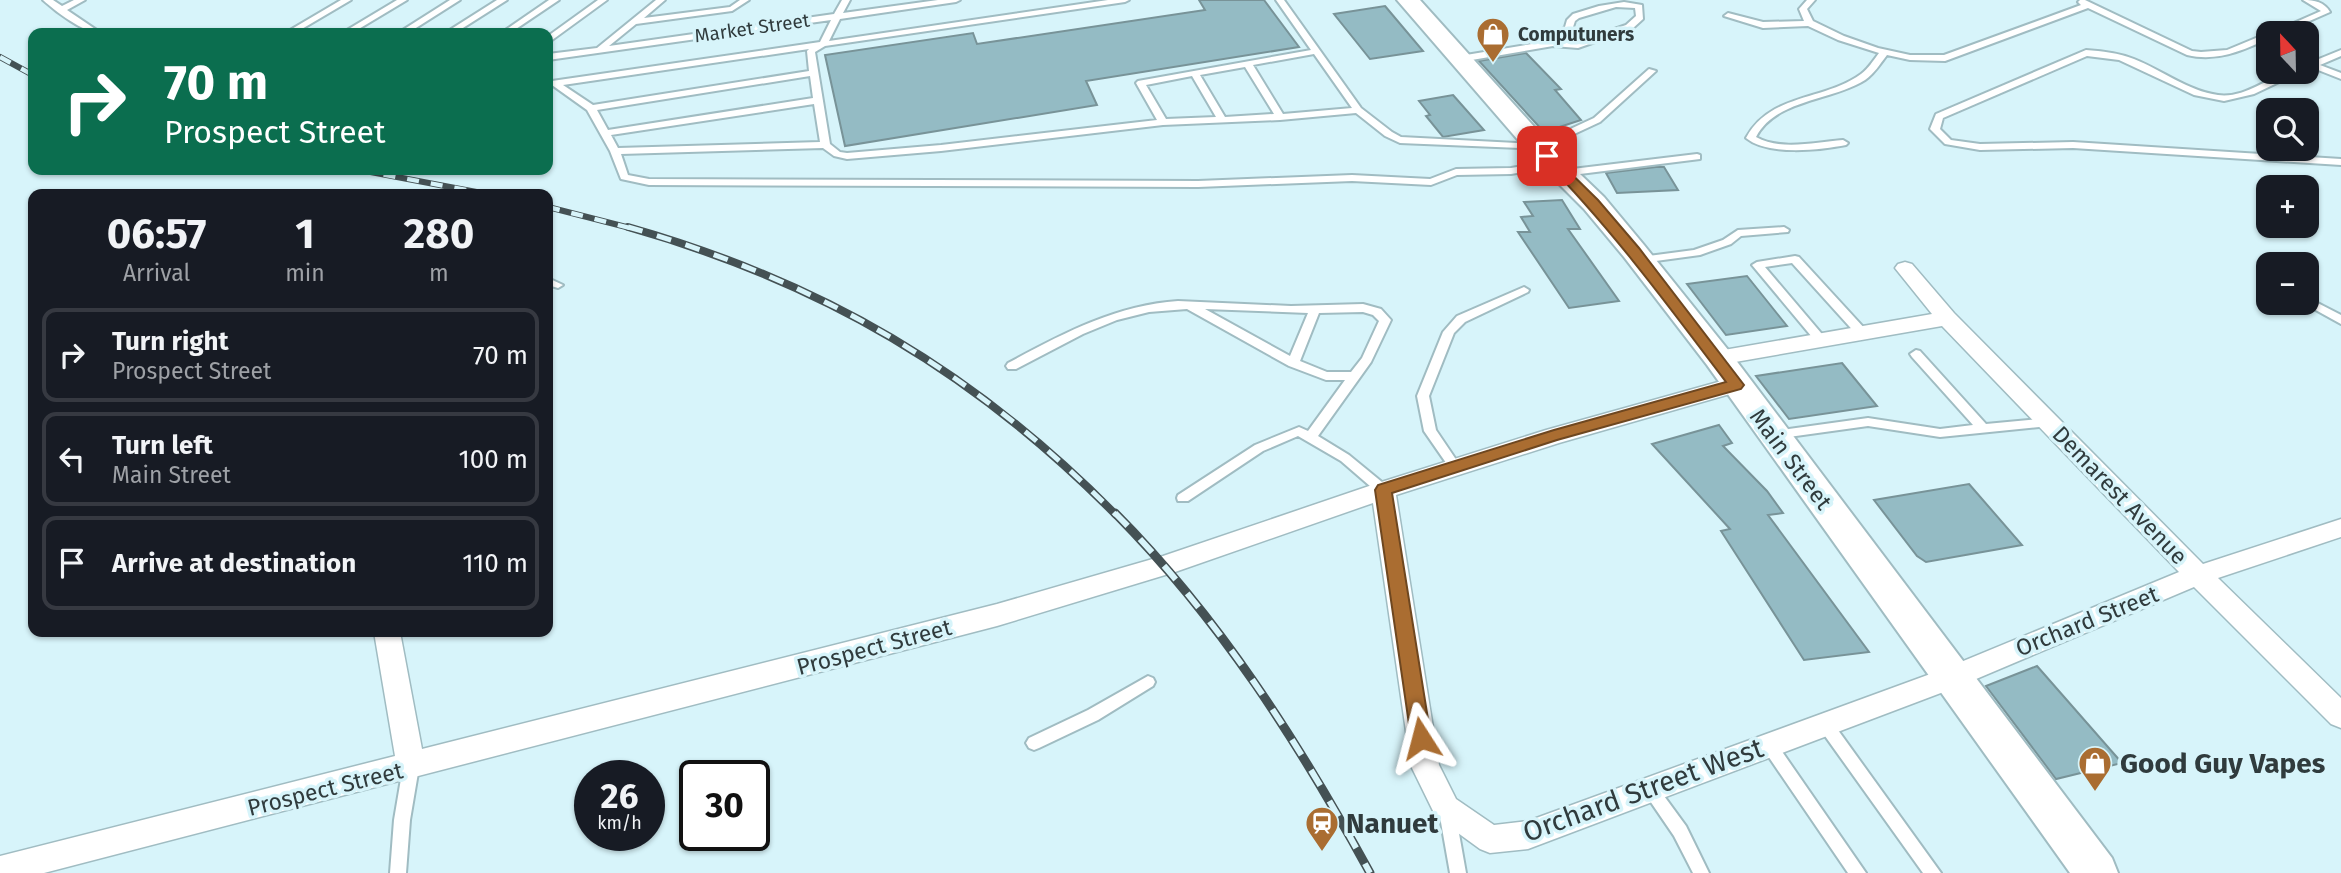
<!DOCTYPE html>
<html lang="en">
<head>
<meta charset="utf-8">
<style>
  body { margin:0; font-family:"Fira Sans",sans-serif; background:#242831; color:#f1f3f6; height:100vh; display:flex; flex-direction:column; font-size:26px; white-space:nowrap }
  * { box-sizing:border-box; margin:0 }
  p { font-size:23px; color:#9ea1a6 }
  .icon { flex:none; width:38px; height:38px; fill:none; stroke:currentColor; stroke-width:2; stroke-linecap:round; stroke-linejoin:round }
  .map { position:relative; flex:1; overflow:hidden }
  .panel { position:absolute; left:28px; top:189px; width:525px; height:448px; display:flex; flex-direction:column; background:#171b24; border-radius:14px; box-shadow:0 2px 5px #0004 }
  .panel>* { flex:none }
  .top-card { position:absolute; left:28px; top:28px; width:525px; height:147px; border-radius:14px; box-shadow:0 2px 5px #0004; background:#0b6e4f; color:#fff; overflow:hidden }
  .needle { width:46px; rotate:338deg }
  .tools { position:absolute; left:2256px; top:21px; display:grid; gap:14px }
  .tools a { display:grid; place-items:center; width:63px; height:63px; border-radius:14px; background:#171b24; box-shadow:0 2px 5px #0004; font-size:35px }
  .speed { position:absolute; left:574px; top:760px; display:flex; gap:14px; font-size:35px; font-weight:700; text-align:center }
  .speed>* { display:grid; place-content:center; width:91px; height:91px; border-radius:50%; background:#171b24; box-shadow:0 2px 5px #0004; line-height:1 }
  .speed small { font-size:18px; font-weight:400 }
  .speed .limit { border:4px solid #111; border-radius:10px; background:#fff; color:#111 }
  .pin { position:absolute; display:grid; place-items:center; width:60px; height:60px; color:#fff; margin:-30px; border-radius:14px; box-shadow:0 4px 10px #0006 }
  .me { position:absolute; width:77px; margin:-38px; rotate:351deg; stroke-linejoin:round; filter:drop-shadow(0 0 5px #0008) }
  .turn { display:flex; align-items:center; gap:24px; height:147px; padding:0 21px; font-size:32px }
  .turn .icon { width:91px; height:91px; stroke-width:2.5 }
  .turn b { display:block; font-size:49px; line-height:60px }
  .eta { display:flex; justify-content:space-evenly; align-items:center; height:119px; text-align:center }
  .eta b { font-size:42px; font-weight:700; line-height:49px }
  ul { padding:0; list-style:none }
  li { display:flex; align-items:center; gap:21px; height:94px; margin:0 14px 10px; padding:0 7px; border:4px solid #363941; border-radius:14px }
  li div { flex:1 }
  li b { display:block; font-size:26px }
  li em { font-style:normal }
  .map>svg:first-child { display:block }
</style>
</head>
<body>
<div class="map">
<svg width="2341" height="873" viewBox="0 0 2341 873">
  <rect width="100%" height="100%" fill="#d7f4fa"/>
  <!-- building -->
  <path fill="#94bbc4" stroke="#789398" stroke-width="2" d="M1199,0H1264L1299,47L1086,81L1097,105L845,146L825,55L973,33L977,44L1205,10Z
    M1385,6L1423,51L1370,59L1334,14Z
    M1526,53L1561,89L1555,90L1581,120L1544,132L1479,61Z
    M1453,95L1484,130L1443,137L1426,116L1430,115L1419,101Z
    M1656,167H1664L1678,190L1617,193L1606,173Z
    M1562,200L1580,229H1568L1619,301L1569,308L1518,232H1530L1521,217L1533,216L1524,202Z
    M1747,276L1787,326L1726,335L1687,284Z
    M1842,363L1877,406L1789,419L1756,376Z
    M1719,425L1732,443L1723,446L1767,491L1783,513L1768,515L1869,652L1804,660L1721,531L1730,529L1652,444Z
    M1969,484L2022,545L1926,562L1917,556L1874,500Z
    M2037,666L2122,763L2056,779L1986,686Z"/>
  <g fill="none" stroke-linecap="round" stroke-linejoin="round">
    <defs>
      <path id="lane" d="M43,0H53L62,6L74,0H85L67,10L101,33C85,34 55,11 43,0Z
        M341,0H351L295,33H285Z
        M397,0H407L352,33H342Z
        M450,0H460L408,33H398Z
        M497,0H507L455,33H445Z
        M549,0H559L510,33H501Z
        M598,0H607L548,43V36Z
        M656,0H665L644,18L730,7L740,0H749L732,11L636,24L609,46L834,14L842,0H850L843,13L938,0H960L956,2L840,19L829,41L1108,0H1129L1125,2L825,46L815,52L830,144L840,152L847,153L941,145L1157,120L1136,83L1138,81L1311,50L1276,0H1284L1361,108L1392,132L1401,137L1538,144L1594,118L1649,69L1656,71L1600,122L1542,149L1400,143L1385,136L1356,113L1280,120L1163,125L941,151L847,159L834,156L823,148L621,154L628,175L649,179L1198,181L1352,175L1430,179L1456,169L1511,168L1554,161L1559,164L1554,167L1511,174L1457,175L1431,185L1352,181L1198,187L649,185L621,179L610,151L587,110L552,85V81L820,42L831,20L548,60V54L597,48ZM809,49L807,51L809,71L593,105L563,85ZM1314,54L1352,108L1283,114L1253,65ZM1245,67L1274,114L1225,117L1200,75ZM810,76L813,98L608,130L597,110ZM1192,76L1216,117L1166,119L1146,85ZM814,104L820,142L618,148L611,135Z
        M1807,0H1815L1807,9L1813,21L1844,36L1878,48L1910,55H1944L2081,5L2078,2L2080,0H2085L2192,51L2201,52L2227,50L2268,33V39C2241,51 2217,62 2187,55L2088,8L1945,61L1910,60L1887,55C1880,64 1874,74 1865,80C1832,101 1776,99 1756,137C1781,151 1816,142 1843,140L1848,143L1846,145C1820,150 1768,156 1746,138C1770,93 1824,101 1861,74C1868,69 1873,61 1879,53L1838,40L1808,26L1763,28L1724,16L1728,13L1763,22L1804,21L1799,9Z
        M2303,0C2315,0 2324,2 2330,12L2282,33H2271L2321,11Z
        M1624,2L1642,5L1643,19L1632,29L1578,48L1553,46L1460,62L1456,59L1460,56L1550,41L1565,27L1567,20L1573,14L1599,6ZM1616,7L1635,8L1636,16L1626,25L1577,42L1560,41L1572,30L1575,21L1579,18Z
        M2086,50C2102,51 2119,53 2134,59C2162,70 2188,91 2218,95C2249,99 2272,71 2300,72L2254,94L2224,101L2194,95L2119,60L2087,56L1943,118L1940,129L1951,140L1980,144L2073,142L2341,159V165L2073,148L1980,150L1945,144L1930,129L1936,114Z
        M2341,50V56L2320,65L2341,73V79L2313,68L2306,71V65L2309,63Z
        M1697,154L1700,155V159L1564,176L1559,173L1564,170Z
        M1784,227L1789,230L1788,232L1741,236L1731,244L1700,255L1641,263L1636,260L1641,257L1694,250L1723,240L1738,230Z
        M1795,256L1799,257L1866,330L1868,333L1866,336H1858L1792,263L1765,267L1827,340L1825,343H1817L1752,265L1757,262Z
        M548,278L563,285L558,288L548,285Z
        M1524,287L1529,290L1528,292L1465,322L1454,333L1429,396L1436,430L1461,467L1459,470H1451L1424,431L1417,396L1443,332L1457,316Z
        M2306,297L2341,315V324L2303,303H2306Z
        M1178,301L1291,306L1363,304L1381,309L1391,320L1371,362L1318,436L1349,455L1388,487L1389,490L1388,493H1378L1341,461L1298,436L1263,451L1188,501H1178L1177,498L1178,495L1255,445L1299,427L1308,431L1345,380H1326L1289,366L1187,309L1149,312L1117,320L1083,334L1016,369H1008L1006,366L1008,363C1062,334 1116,305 1178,301ZM1205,309L1308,313L1290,356ZM1363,312L1373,315L1379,321L1362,358L1351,372H1327L1300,361L1319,313Z
        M1916,350L1920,351L1986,424L2049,418L2055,422L2049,426L1940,437L1868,426L1775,439L1771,438L1769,435L1771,432L1775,431L1868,418L1940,429L1973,425L1912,357L1910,354Z
        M1148,676L1153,678L1155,682L1153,686L1098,720L1039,748L1034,750L1029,748L1026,743L1029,738L1088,710Z
        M1825,717L1830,719L1941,873H1923L1820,729L1818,724L1820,719Z
        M1769,738L1774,740L1866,873H1848L1764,750L1761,745L1764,740Z
        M411,760L416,762L419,767L410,820L406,873H390L394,820L403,767L406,762Z
        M1651,783L1656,785L1686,826L1709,873H1693L1674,836L1646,795L1643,790L1646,785Z
        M1447,804L1453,806L1455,811L1466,873H1450L1439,811L1441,806Z"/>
      <path id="street" d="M1905,262L1912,264L1954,313L2203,564L2341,519V537L2218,578L2341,698V728L2331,724L2194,587L1962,685L1528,849L1490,853L1480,849L1436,817L1411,766L1373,503L1175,572L997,626L44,873H0V856L395,756L374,632H400L422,749L997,604L1163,556L1375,484L1546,430L1736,377L1744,380L1747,385L1744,390L1559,443L1396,495L1439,765L1456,799L1494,825L1528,821L1944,669L2179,572L1942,326L1718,365L1710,363L1707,358L1710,353L1718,351L1932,314L1895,268L1898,264Z"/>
      <path id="secondary" d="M1397,0H1420L1556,151L1604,197L1644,245L1729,351L2112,858L2118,873H2070L1707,365L1624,257L1584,209L1538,163Z"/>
    </defs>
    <!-- lane casing -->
    <use href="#lane" stroke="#a0bcc2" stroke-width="4"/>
    <!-- street casing -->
    <use href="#street" stroke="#a0bcc2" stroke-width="3"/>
    <!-- secondary casing -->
    <use href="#secondary" stroke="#a0bcc2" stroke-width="4"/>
    <!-- lane -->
    <use href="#lane" fill="#fff" fill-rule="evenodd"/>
    <!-- street -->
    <use href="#street" fill="#fff" fill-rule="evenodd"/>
    <!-- secondary -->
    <use href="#secondary" fill="#fff" fill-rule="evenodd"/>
    <defs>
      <path id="rail-far2" d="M0,57L33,75
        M360,170L487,194
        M548,207L634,229"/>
      <path id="rail-far1" d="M628,227C822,282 975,372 1116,515"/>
      <path id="rail" d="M1115,513C1220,619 1299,743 1370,873"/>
    </defs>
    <!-- rail-far2 casing -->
    <use href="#rail-far2" stroke="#445154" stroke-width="6"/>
    <!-- rail-far1 casing -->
    <use href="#rail-far1" stroke="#445154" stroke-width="8"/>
    <!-- rail casing -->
    <use href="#rail" stroke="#445154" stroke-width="9"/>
    <!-- rail-far2 -->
    <use href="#rail-far2" stroke="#d7f4fa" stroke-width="4.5" stroke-dasharray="12" stroke-linecap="butt"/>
    <!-- rail-far1 -->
    <use href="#rail-far1" stroke="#d7f4fa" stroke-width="5" stroke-dasharray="15" stroke-linecap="butt"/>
    <!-- rail -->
    <use href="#rail" stroke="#d7f4fa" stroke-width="6" stroke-dasharray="18" stroke-linecap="butt"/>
  </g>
  <!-- route -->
  <path fill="#aa6d31" stroke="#6e4720" stroke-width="2" d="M1547,153L1551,154L1598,200L1639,248L1744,385L1741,389L1557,440L1392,493L1431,738L1428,745L1421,747L1414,745L1411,738L1375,490L1378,485L1554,430L1726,382C1668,305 1611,228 1543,159V154Z"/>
  <!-- icons -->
  <defs>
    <symbol id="shop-pin" viewBox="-11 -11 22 30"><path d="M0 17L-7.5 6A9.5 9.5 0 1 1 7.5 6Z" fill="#aa6d31" stroke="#d7f4fa"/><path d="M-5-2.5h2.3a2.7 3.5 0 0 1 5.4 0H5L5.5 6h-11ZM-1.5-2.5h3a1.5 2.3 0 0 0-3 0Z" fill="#fff"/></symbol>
    <symbol id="station-pin" viewBox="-11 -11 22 30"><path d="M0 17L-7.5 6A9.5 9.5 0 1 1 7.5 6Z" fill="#aa6d31" stroke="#d7f4fa"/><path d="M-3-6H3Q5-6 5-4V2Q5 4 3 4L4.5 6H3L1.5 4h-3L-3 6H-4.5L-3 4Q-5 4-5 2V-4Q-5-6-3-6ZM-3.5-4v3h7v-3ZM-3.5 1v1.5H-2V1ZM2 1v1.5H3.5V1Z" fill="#fff"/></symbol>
  </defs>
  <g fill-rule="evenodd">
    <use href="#shop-pin" x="1474" y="15" width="38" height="52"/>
    <use href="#shop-pin" x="2076" y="744" width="38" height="52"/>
    <use href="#station-pin" x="1303" y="804" width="38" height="52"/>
  </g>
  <g text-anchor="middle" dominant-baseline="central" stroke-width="7" stroke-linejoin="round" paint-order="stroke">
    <!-- far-street labels -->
    <g font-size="19" fill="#303b3d" stroke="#d7f4fa">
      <text transform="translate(752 28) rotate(-8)">Market Street</text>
    </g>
    <!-- far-poi labels -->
    <g font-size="19" font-weight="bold" fill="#303b3d" stroke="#d7f4fa" text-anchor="start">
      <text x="1518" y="34">Computuners</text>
    </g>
    <!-- street labels -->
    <g font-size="23" fill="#303b3d" stroke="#d7f4fa">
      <text transform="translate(1791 459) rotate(53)">Main Street</text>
      <text transform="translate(2120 495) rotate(46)">Demarest Avenue</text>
      <text transform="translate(2087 621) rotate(-22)">Orchard Street</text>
      <text transform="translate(874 647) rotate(-15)">Prospect Street</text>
      <text transform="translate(325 789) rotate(-14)">Prospect Street</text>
    </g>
    <!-- near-poi labels -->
    <g font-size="28" font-weight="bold" fill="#303b3d" stroke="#d7f4fa" text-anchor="start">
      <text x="2120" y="763">Good Guy Vapes</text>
      <text x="1346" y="823">Nanuet</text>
    </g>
    <!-- near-street labels -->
    <g font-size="28" fill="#303b3d" stroke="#d7f4fa">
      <text transform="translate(1643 790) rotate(-20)">Orchard Street West</text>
    </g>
  </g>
</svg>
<div class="tools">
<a><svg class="needle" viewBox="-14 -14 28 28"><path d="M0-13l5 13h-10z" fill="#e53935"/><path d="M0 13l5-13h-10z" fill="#9ea1a6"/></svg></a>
<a><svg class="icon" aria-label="search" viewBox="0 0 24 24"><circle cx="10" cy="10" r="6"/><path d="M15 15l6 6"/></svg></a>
<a>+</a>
<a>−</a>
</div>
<div class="speed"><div>26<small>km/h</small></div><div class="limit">30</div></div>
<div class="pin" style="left:1547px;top:156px;background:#d93025"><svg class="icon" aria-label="arrive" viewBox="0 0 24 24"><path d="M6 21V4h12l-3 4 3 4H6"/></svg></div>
<svg class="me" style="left:1421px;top:738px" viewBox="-20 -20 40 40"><path d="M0-17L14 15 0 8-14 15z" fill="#aa6d31" stroke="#fff" stroke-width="4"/></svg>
<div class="top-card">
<div class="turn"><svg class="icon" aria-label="right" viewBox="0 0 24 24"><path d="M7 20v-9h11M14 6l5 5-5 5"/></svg><div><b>70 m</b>Prospect Street</div></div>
</div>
<section class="panel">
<div class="eta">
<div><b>06:57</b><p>Arrival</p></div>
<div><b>1</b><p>min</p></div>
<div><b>280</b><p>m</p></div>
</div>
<ul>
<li><svg class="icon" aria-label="right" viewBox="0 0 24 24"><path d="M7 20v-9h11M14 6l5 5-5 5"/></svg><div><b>Turn right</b><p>Prospect Street</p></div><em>70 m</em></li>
<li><svg class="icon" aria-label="left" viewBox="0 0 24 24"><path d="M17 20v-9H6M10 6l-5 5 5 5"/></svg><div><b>Turn left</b><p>Main Street</p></div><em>100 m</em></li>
<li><svg class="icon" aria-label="arrive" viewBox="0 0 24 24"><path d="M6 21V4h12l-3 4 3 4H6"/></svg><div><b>Arrive at destination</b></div><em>110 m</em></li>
</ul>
</section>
</div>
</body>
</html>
